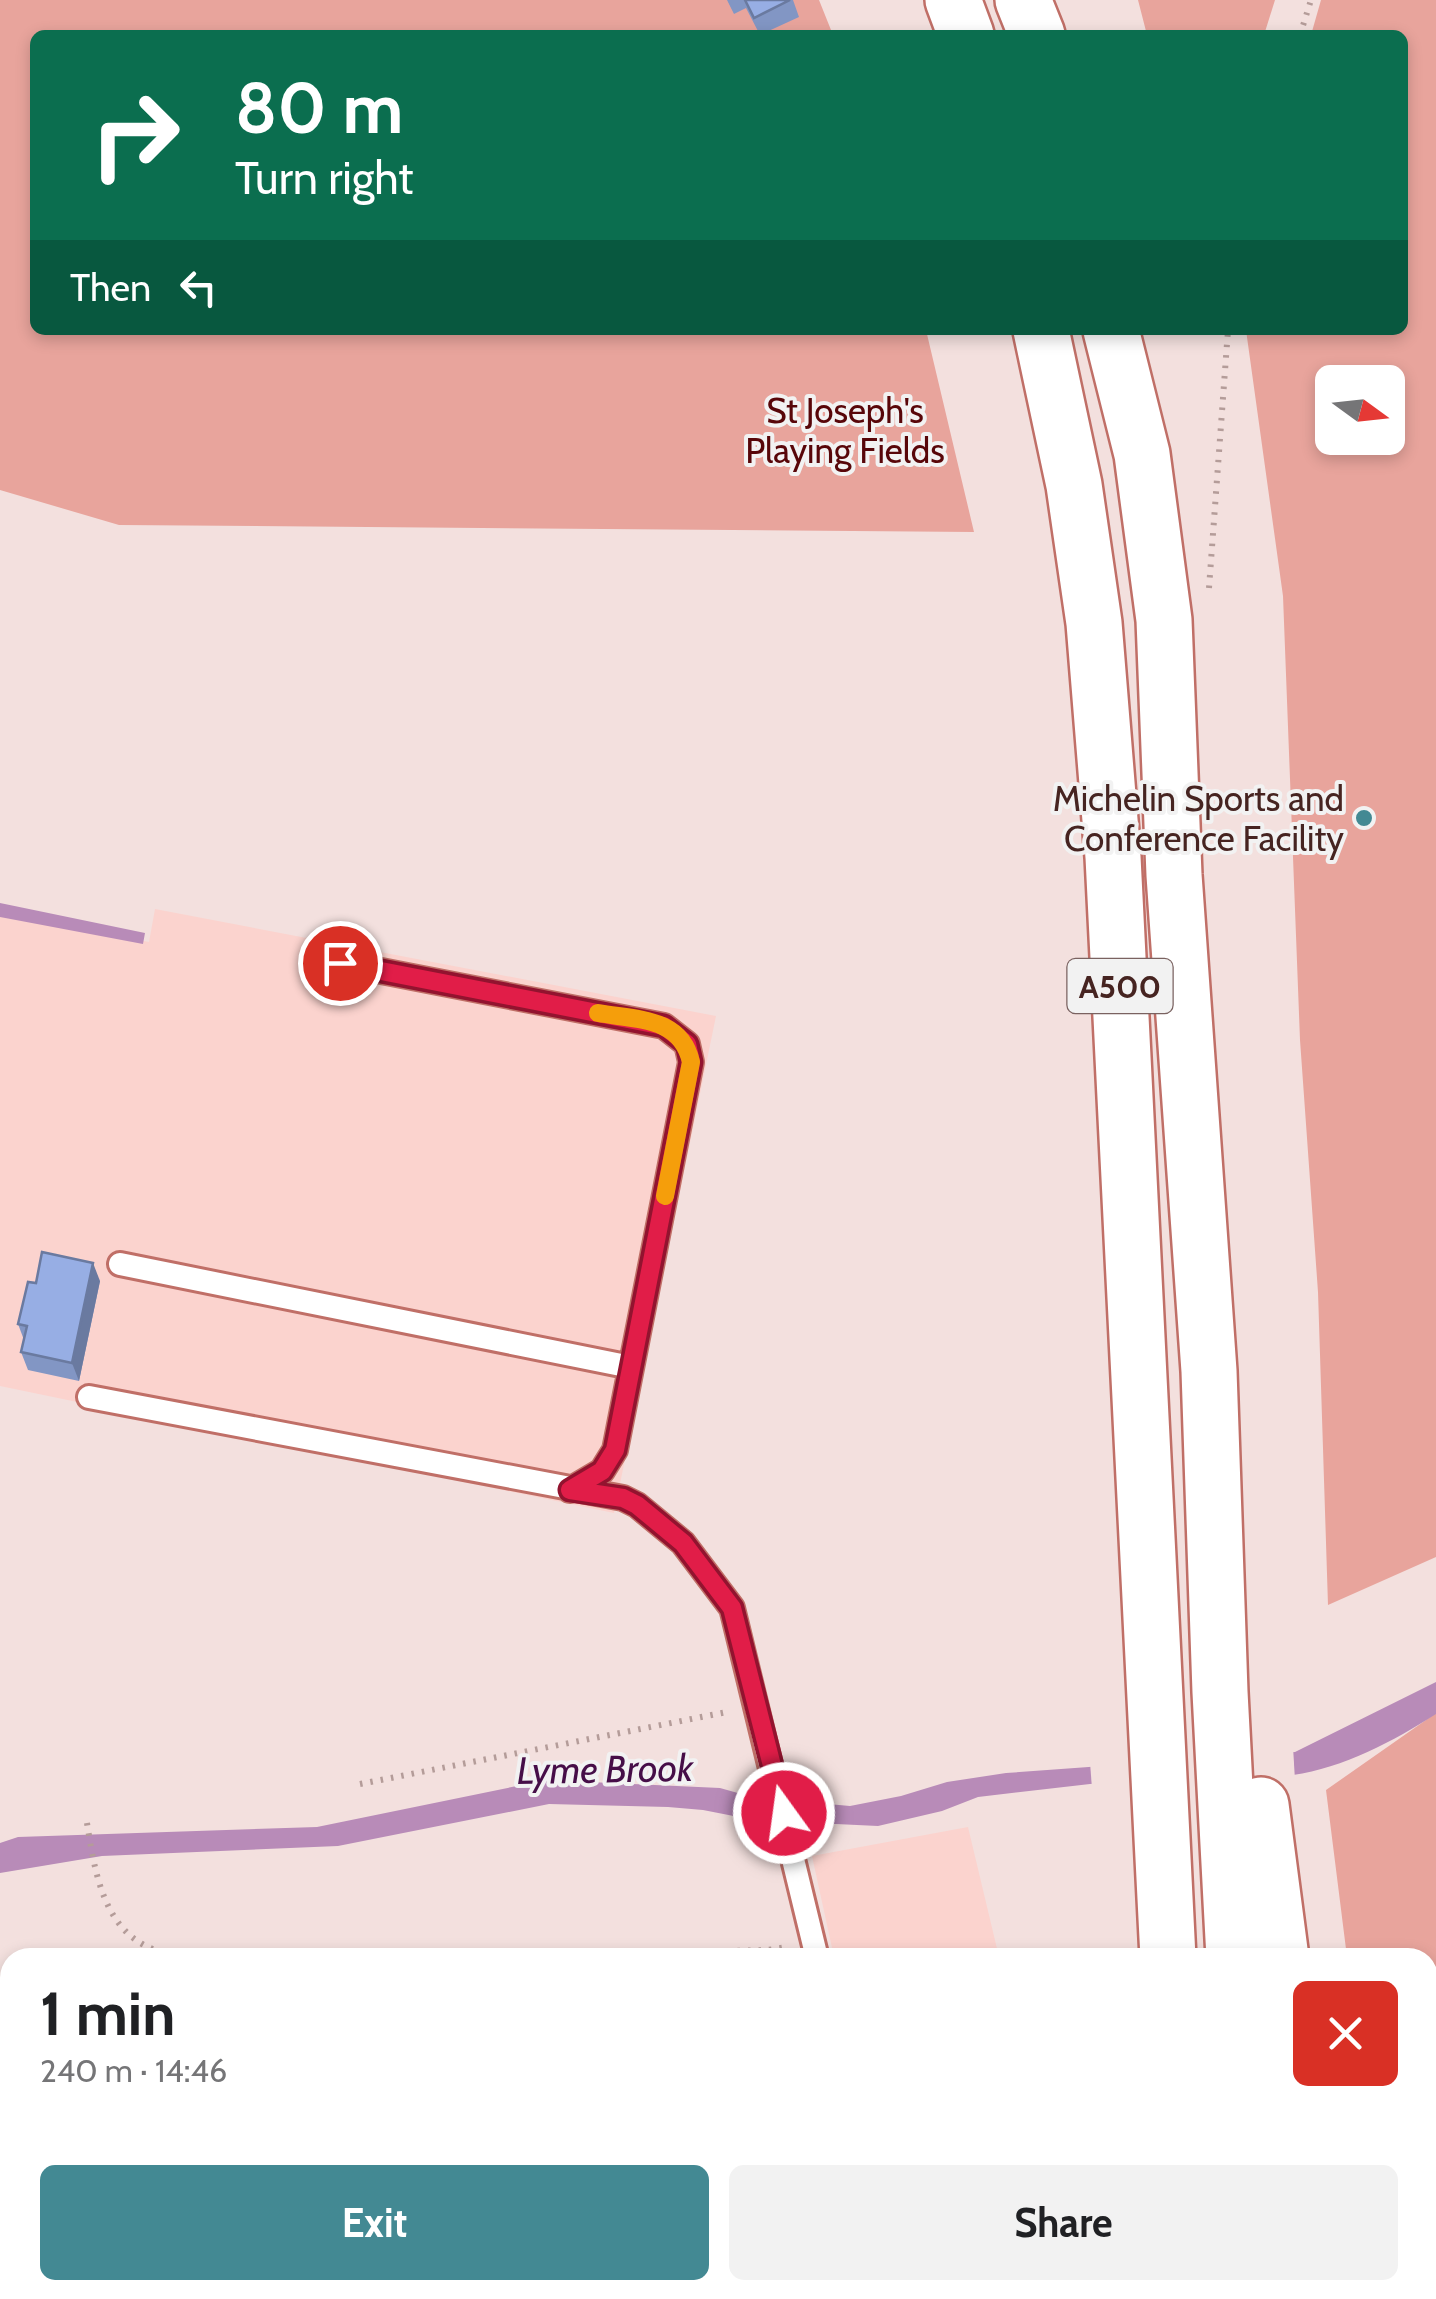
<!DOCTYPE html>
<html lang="en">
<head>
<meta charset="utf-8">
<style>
  body { margin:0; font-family:Cabin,sans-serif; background:#f2f2f2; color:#202124; height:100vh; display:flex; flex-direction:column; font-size:38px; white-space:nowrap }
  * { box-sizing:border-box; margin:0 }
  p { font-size:32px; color:#757577 }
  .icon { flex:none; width:55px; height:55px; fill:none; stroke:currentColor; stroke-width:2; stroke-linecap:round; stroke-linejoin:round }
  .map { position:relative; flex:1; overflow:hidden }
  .drawer { position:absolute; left:0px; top:1948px; width:1438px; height:352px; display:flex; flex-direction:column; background:#fff; border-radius:30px 30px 0 0; box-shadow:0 5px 15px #0003 }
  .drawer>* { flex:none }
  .hud { position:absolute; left:30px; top:30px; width:1378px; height:305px; border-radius:15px; box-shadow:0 5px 15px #0003; background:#0b6e4f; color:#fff; overflow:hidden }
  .needle { width:65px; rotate:105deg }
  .buttons { position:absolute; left:1315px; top:365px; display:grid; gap:20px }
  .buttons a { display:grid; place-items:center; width:90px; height:90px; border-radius:15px; background:#fff; box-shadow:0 5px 15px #0003; font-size:50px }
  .pin { position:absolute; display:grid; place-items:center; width:85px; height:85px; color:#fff; margin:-42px; border:5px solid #fff; border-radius:50%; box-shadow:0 2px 10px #0007 }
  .me { position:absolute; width:110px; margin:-55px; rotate:346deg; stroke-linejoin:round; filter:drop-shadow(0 0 8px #0008) }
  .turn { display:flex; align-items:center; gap:35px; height:210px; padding:0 40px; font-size:45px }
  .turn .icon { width:130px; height:130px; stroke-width:2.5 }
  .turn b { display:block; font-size:70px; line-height:85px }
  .then { display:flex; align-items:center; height:95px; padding:0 40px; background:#0003; gap:20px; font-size:38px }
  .round { display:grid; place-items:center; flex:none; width:105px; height:105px; border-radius:15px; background:#f2f2f2 }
  .overview { display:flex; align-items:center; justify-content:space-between; height:170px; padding:0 40px }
  h1 { font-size:60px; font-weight:700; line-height:75px }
  .primary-button { display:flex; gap:20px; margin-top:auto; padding:20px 40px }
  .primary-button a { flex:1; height:115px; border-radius:15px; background:#438993; color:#fff; font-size:40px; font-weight:700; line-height:115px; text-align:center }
  .primary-button a+a { background:#f2f2f2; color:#202124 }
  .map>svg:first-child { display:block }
</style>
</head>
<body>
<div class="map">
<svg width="1436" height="2299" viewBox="0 0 1436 2299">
  <rect width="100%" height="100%" fill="#f3e0de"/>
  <!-- built -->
  <path fill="#fbd3ce" d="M155,909L716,1016L614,1513L0,1386V913L149,942Z
    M968,1827L999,1957H834L812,1856Z"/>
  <!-- green -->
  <path fill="#e8a49c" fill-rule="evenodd" d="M0,0H819L833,35H35V330H926L974,532L119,525L0,490Z
    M1138,0H1275L1264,35H1147Z
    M1321,0H1436V1557L1328,1605L1318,1292L1300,1040L1283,596L1246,330H1402V35H1311ZM1332,382H1388V438H1332Z
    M1436,1713V2299H1390L1389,2290H1428V1958L1347,1957L1326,1790Z"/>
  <!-- water -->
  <path fill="#b88bb8" d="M0,903L145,933L143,944L0,917Z
    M1436,1682V1714C1394,1741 1343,1768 1293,1775L1090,1784L978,1797L942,1811L878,1826L754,1820L703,1810L668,1807L549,1804L338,1846L102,1856L0,1873V1843L18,1837L317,1827L546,1780L720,1788L752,1797L850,1806L901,1796L947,1782L1006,1773L1295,1752Z"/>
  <!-- pier -->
  <path fill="#f3e0de" d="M1293,1747L1295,1780L1092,1789L1090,1762Z"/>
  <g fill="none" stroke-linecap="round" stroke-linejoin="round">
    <defs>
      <path id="lane" d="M340,963L664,1026L687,1044L691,1062L615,1450L602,1471L570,1490
        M120,1264L631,1367
        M89,1397L623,1498L637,1505L683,1543L732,1608L817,1958
        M889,2290L890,2299"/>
      <path id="highway" d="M953,0L966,35
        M1023,0L1037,35
        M1041,330L1074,485L1094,623L1113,857L1168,1958
        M1111,330L1142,454L1164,620L1174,875L1209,1371L1220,1692L1234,1958
        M1261,1805L1281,1958
        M1181,2290L1182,2299
        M1246,2290L1247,2299
        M1325,2290L1326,2299
        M1128,2299L1129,2290"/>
    </defs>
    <!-- lane casing -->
    <use href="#lane" stroke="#c06f67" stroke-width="28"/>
    <!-- highway casing -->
    <use href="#highway" stroke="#c06f67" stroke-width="60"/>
    <!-- path -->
    <path stroke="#b49c99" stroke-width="6" stroke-dasharray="2.5 8" stroke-linecap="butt" d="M1300,35L1311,0
      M1209,588L1228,330
      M360,1784L727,1712
      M87,1823C95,1873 104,1937 162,1952C180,1956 200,1955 218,1956L582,1955L768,1950L786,1947"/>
    <!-- lane -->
    <use href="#lane" stroke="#fff" stroke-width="22"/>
    <!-- highway -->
    <use href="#highway" stroke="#fff" stroke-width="55"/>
  </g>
  <!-- wall -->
  <path fill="#8296c4" d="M727,0H793L799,17L760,35L746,8L734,14Z
    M100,1281L79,1381L28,1370L21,1352L24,1340L18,1324L36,1283Z"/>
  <!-- shaded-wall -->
  <path fill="#6a7aa0" d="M93,1263L100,1281L79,1381L72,1363Z"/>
  <!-- building -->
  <path fill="#97aee4" stroke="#6a7aa0" stroke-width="2.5" d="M745,0H790L754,18Z
    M42,1252L93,1263L72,1363L21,1352L27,1326L18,1324L28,1282L36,1283Z"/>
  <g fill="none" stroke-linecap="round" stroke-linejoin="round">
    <defs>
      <path id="route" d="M340,963L664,1026L687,1044L691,1062L615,1450L602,1471L570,1490L623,1498L637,1505L683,1543L732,1608L784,1813"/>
    </defs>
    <!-- route casing -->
    <use href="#route" stroke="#92132f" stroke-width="25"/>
    <!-- route -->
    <use href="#route" stroke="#e11d48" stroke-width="18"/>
    <!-- slow -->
    <path stroke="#f59e0b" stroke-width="18" d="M598,1013C637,1020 681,1017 691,1062L665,1196"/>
  </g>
  <!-- markers -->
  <circle fill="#438993" stroke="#f2f2f2" stroke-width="4" cx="1364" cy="818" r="10"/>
  <g text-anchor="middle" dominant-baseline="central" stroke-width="8" stroke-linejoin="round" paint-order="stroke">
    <!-- shield labels -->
    <rect fill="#f2f2f2" stroke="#7a6260" stroke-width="2.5" x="1067.5" y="959" width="105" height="54" rx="8"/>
    <g font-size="32" font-weight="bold" fill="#462421">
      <text x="1120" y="986">A500</text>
    </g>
    <!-- park labels -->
    <g font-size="35" fill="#580609" stroke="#f2f2f2">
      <text x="845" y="410">St Joseph's<tspan x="845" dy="40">Playing Fields</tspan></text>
    </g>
    <!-- poi labels -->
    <g font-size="35" fill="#462421" stroke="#f2f2f2" text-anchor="end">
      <text x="1344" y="798">Michelin Sports and<tspan x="1344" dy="40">Conference Facility</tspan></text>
    </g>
    <!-- water labels -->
    <g font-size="38" font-style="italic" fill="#460e48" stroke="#f2f2f2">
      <text transform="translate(605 1769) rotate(-1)">Lyme Brook</text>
    </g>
  </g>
</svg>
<div class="buttons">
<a><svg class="needle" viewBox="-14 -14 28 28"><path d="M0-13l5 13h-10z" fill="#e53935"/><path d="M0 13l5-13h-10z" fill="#757577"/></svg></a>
</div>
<div class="pin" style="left:340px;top:963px;background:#d93025"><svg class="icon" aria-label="arrive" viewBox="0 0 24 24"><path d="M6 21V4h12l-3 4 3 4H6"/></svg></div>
<svg class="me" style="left:784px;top:1813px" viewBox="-20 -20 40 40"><circle r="17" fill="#e11d48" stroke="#fff" stroke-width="3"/><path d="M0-11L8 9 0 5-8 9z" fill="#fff"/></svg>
<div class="hud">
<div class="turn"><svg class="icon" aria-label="right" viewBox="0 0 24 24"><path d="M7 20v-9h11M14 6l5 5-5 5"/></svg><div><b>80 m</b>Turn right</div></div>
<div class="then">Then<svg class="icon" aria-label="left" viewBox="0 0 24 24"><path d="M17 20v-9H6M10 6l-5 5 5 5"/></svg></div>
</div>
<section class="drawer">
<div class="overview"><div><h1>1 min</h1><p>240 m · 14:46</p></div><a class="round" style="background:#d93025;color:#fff"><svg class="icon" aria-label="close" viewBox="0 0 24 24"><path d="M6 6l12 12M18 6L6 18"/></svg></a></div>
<div class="primary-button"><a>Exit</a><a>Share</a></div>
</section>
</div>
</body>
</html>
